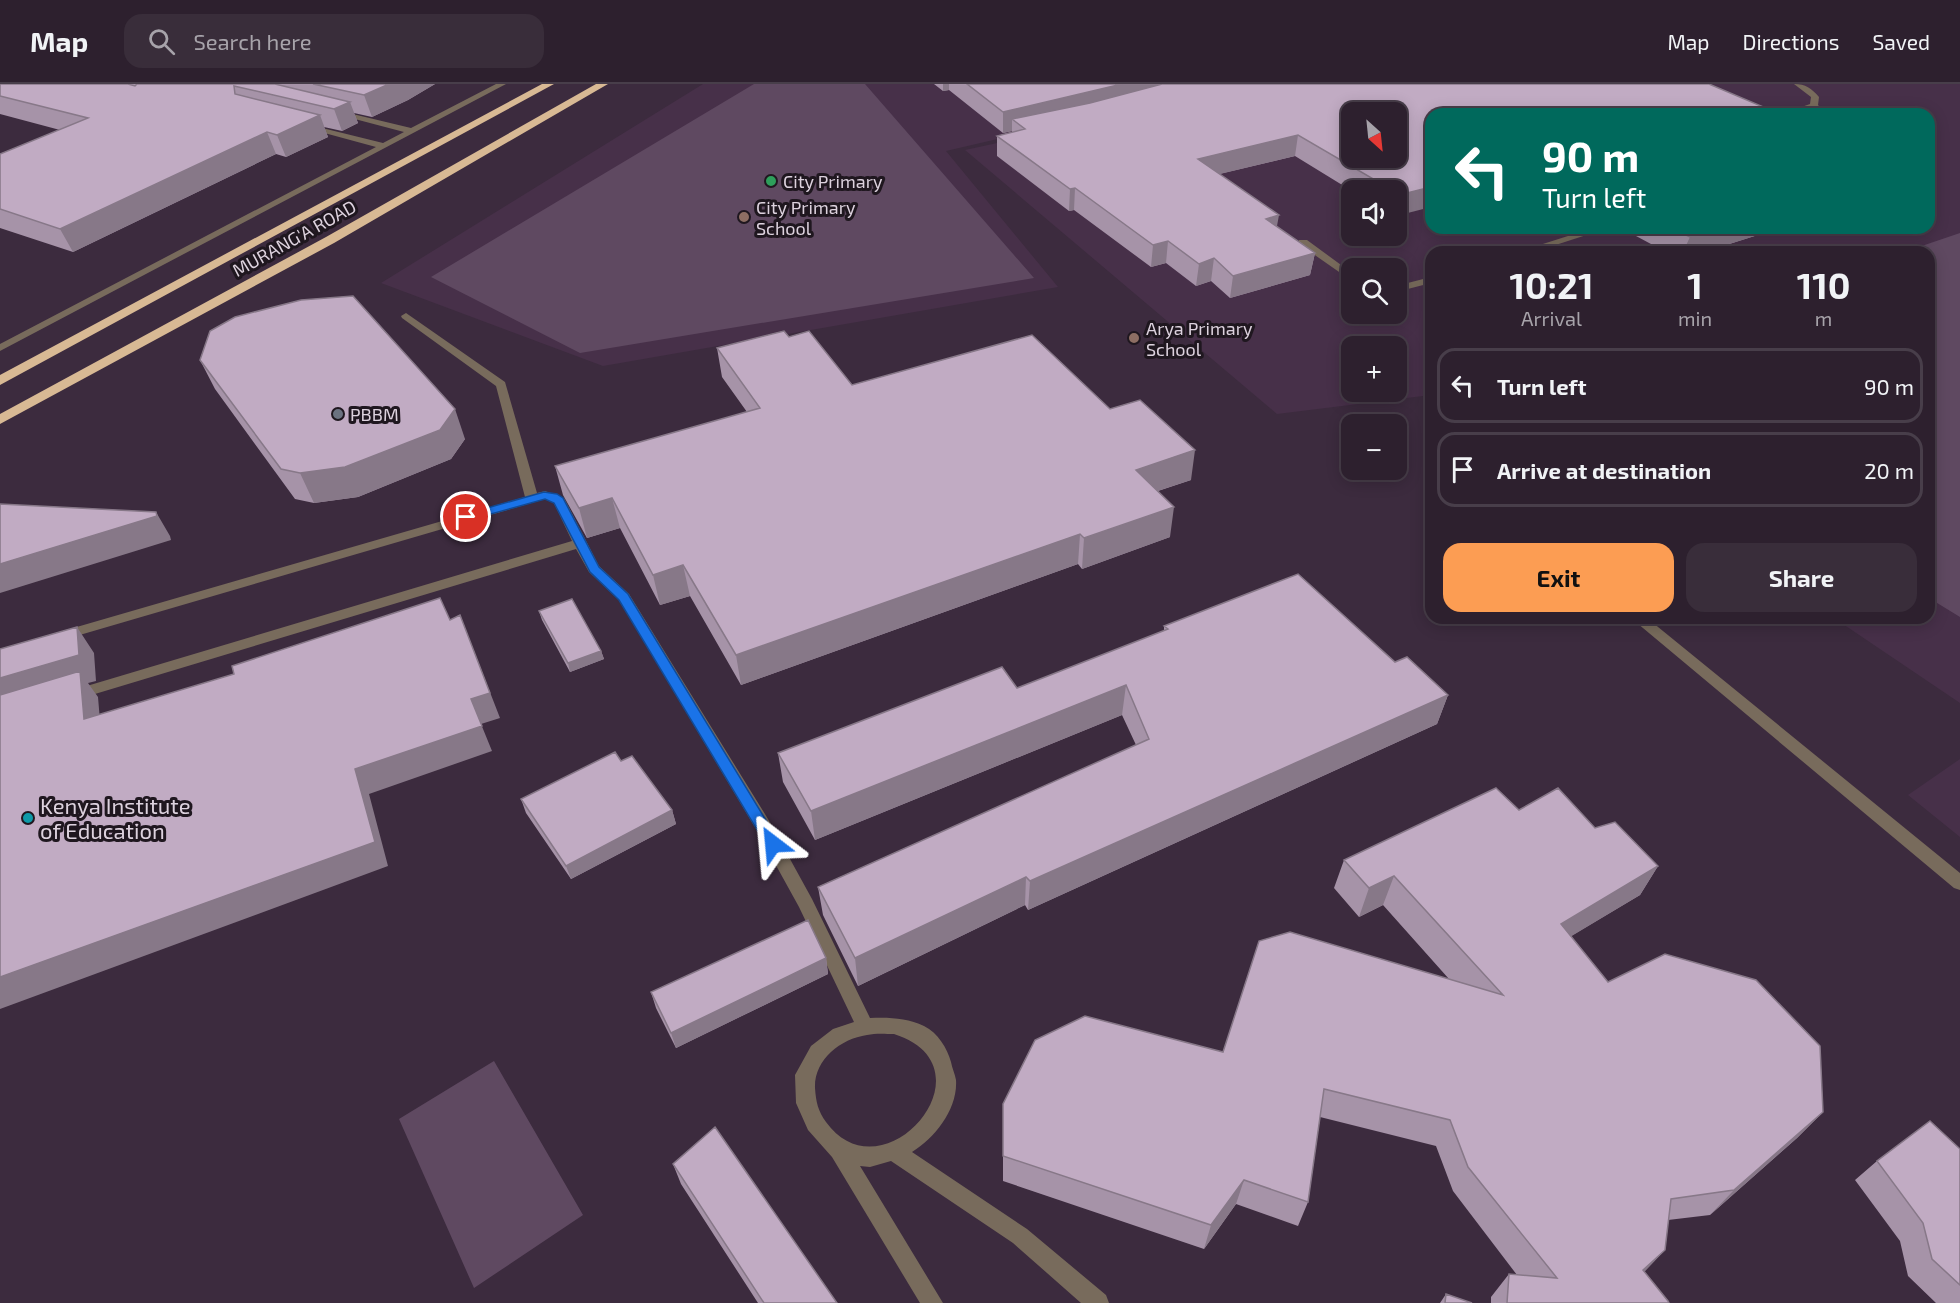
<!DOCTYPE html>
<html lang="en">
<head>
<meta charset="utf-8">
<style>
  body { margin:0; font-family:"Exo 2",sans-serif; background:#392d3a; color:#f1f3f6; height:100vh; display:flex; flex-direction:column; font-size:22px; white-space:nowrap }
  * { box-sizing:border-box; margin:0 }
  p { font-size:20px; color:#a7a3aa }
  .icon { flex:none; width:33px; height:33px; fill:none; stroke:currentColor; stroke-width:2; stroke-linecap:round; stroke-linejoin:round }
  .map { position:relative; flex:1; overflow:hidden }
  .panel { position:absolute; left:1425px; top:162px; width:510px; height:378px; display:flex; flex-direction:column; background:#2d202e; border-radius:18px; box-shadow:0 3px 15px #0003,0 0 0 2px #483e4a }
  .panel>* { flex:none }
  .banner { position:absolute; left:1425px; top:24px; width:510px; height:126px; border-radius:18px; box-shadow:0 3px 15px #0003,0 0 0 2px #483e4a; background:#00695c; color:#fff; overflow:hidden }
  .needle { width:39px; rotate:153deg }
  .fabs { position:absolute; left:1341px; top:18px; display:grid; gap:12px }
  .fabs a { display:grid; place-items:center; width:66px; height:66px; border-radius:12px; background:#2d202e; box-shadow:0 3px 15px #0003,0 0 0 2px #483e4a; font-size:30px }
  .pin { position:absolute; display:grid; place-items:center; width:51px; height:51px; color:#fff; margin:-26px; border:3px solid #fff; border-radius:50%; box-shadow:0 2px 6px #0007 }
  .me { position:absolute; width:66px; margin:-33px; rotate:331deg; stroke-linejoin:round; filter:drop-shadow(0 0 4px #0008) }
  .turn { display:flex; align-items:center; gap:21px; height:126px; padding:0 18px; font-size:27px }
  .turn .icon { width:78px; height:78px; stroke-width:2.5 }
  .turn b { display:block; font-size:42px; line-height:51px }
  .eta { display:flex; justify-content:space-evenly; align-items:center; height:102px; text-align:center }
  .eta b { font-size:36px; font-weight:700; line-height:42px }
  .button { display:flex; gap:12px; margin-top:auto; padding:12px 18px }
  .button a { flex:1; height:69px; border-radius:18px; background:#fc9d53; color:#111; font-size:24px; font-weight:700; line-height:69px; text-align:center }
  .button a+a { background:#392d3a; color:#f1f3f6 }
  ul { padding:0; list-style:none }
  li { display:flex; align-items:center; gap:18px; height:75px; margin:0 12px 9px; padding:0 6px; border:3px solid #483e4a; border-radius:18px }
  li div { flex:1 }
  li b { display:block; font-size:22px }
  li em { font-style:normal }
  header { display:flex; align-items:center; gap:36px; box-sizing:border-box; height:84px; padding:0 30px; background:#2d202e; border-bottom:2px solid #483e4a }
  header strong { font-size:28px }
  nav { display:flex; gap:33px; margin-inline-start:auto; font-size:21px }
  .search { width:420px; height:54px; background:#392d3a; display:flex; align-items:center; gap:15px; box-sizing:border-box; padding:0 21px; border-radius:18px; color:#a7a3aa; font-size:22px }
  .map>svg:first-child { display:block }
</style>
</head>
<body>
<header>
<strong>Map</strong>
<div class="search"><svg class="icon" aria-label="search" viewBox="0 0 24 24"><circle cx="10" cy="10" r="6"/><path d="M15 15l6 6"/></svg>Search here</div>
<nav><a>Map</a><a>Directions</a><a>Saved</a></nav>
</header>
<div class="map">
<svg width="1960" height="1219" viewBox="0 0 1960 1219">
  <rect width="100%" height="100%" fill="#3c2b3e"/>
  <!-- built -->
  <path fill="#473049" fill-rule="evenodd" d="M703,0H1236L946,67L1058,203L603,282L381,199Z
    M1267,0H1960V619L1834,534H1929V168H1431V311L1277,330L965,66ZM1352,28H1396V74H1352ZM1431,30H1929V144H1431ZM1352,106H1396V152H1352ZM1352,184H1396V230H1352ZM1352,262H1396V308H1352Z
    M1960,675V753L1908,711Z"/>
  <!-- green -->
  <path fill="#5f4961" d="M754,0H865L1034,194L580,269L431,193Z
    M1960,149V533L1929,514V168H1904Z
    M494,977L583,1131L474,1204L399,1035Z"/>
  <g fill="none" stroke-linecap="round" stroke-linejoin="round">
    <!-- minor -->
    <path fill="#786b5c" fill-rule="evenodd" d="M496,0H506L0,267V260L376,63L306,44V40L383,59L404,48L332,29L336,26L411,44Z
      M1794,0C1806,0 1811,4 1819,13L1818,21L1826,30H1817L1813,25L1799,30H1756V26L1759,25L1793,26L1810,20L1811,13Z
      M1593,144H1608L1534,168H1518Z
      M1299,156H1307L1352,189V197L1299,160Z
      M1431,193V199L1396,208V202Z
      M406,229L505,298L537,409L545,407L564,414L599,482L629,510L768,735L812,815L870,934C889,933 907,934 924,942C938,949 947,964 951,978C952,984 955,990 956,996C958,1025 935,1054 912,1068L1027,1145L1106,1211L1109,1219H1081L1013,1159L891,1077L870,1083L860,1082L943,1219H920L832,1073L808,1046L796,1019L795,991L811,962L833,945L854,938L799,823L756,745L619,516L589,488L576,465L75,616L70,615L67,611L70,607L572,457L554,419L545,415L66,555H56L54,552L56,549L525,413L496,302L402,234L401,232ZM894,950C998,983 883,1117 826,1038C818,1027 816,1018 815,1004C814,976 840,955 867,951C876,949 886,950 894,950Z
      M1631,534H1647L1960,789V806L1954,804Z"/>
    <!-- highway -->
    <path fill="#d8b994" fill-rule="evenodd" d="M542,0H554L0,301V291Z
      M596,0H608L334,159L0,340V330L326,153Z"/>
  </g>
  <!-- wall -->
  <path fill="#a693a8" d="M0,0H435L408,16L372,33L354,29L358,39L342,47L324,43L328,53L286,73L276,70L73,168L0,144V70L60,46L0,30Z
    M934,0H1709L1431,30L1396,132V106L1352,107L1295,72L1219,90L1277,143L1315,169L1310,191L1230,214L1211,197L1196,202L1166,179L1151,183L1074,126L1069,127L997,72V52L1012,48V47L1003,49L949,6L943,7Z
    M1621,144H1780L1704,168H1666Z
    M789,253L852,301L1110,325L1191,396L1158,407L1170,453L1082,485L1078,480L741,601L690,512L660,521L620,444L587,454L563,411L555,382L747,328L722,293L717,264Z
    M200,276L465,355L451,375L358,413L314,419L295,415L215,305Z
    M539,527L601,567L604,575L570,588L542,536Z
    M1164,542L1395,578L1448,611L1437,640L1028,826L1025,821L858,902L823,831L818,803L1136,661L1122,631L815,756L783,698L778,669L1017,604L1164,547Z
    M621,677L672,726L676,740L571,795L526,729L521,715Z
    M1519,726L1595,744L1658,782L1640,811L1571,852L1608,898L1823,1028L1797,1054L1710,1131L1668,1136L1665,1166L1644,1188L1669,1219H1491V1213L1509,1190L1517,1191L1453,1107L1436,1062L1320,1033L1308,1118L1298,1142L1236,1120L1204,1165L1003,1097V1020L1223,968L1449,895L1383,821L1359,833L1334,804L1344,776Z
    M826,874L828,890L676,964L656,924L651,908Z
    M1960,1065V1219H1936L1908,1192L1900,1157L1855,1096L1877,1077Z
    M673,1080L837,1219H758L681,1100Z
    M1446,1210L1472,1219H1440Z"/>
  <!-- shaded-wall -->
  <path fill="#877888" d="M389,0H435L408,16L372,33L364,11Z
    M943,0H949V6L943,7Z
    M1122,0H1202L1012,35V47L1003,49V28Z
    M350,18L358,39L342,47L334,25Z
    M320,31L328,53L286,73L277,51Z
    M267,48L276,70L73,168L60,145Z
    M1298,51L1295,72L1195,96L1198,75Z
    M1431,103V123L1396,132V123L1399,111Z
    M1075,104L1074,126L1069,127L1070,105Z
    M1279,131L1275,153L1266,135Z
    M1720,144H1780L1704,168H1683L1690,153Z
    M1168,157L1166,179L1151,183L1153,161Z
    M1315,169L1310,191L1230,214L1233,192Z
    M1214,174L1211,197L1196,202L1199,180Z
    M455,325L465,355L451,375L358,413L314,419L300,389Z
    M1195,366L1191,396L1133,415L1136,386Z
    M612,414L620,444L587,454L579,424Z
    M1174,423L1170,453L1082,485L1084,454Z
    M156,428L170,452L171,456L0,509V480Z
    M1080,450L1078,480L741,601L736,571Z
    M683,481L690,512L660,521L653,491Z
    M460,531L500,634L481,640L492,667L369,710L388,782L0,925V893L355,685L471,615Z
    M77,543L94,569L96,597L88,599L98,613L102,661L0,626V594Z
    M601,567L604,575L570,588L568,579Z
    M1126,601L1122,631L815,756L811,727Z
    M1448,611L1437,640L1028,826L1030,797Z
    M672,726L676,740L571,795L566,782Z
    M1658,782L1640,811L1545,868L1561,840Z
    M1394,792L1383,821L1359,833L1369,804Z
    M1026,793L1025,821L858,902L855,874Z
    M826,874L828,890L676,964L671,949Z
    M1823,1028L1797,1054L1710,1131L1734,1106Z
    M1244,1096L1236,1120L1204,1165L1211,1141Z
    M1665,1166L1643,1189V1186Z"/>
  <!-- building -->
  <path fill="#c1abc3" stroke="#877888" stroke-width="1.5" fill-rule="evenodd" d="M0,0H128L135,2L137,0H275L350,18L334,25L234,2L235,10L320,31L277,51L267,48L60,145L0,125V70L88,34L0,12Z
    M313,0H389L364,11Z
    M967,0H1122L1003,28Z
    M1162,0H1709L1780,30H1431V103L1399,111L1396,109V106H1392L1298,51L1198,75L1279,131L1266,135L1315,169L1233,192L1214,174L1199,180L1168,157L1153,161L1075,104L1070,105L997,52L1025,45L1012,35L1090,19ZM1352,28H1396V74H1352Z
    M1671,144H1720L1690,153Z
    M353,212L455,325L440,346L345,383L300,389L281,385L200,276L210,247L235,233L301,216Z
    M784,247L789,253L809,247L852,301L1032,251L1110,325L1140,316L1195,366L1136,386L1174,423L1084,454L1080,450L736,571L683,481L653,491L612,414L579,424L555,382L760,324L717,264Z
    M0,420L156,428L157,432L0,480Z
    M1298,490L1395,578L1407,573L1448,611L1030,797L1026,793L855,874L818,803L1149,655L1126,601L811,727L778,669L1002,583L1017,604L1168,545L1164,542Z
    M440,514L450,536L460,531L490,609L471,615L482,642L355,685L375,758L0,893V611L80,587L84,635L234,590L232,582Z
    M572,515L601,567L568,579L539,527Z
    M77,543L79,571L0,594V565Z
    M615,668L621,677L632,672L672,726L566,782L521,715Z
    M1496,704L1519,726L1558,704L1595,744L1615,738L1658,782L1561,840L1608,898L1665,870L1756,896L1820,962L1823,1028L1734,1106L1671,1115L1665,1166L1643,1186L1668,1217L1669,1219H1507L1509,1190L1557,1194L1468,1083L1450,1036L1324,1005L1308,1118L1244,1096L1211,1141L1003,1072V1020L1035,956L1085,932L1223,968L1259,857L1290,848L1503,911L1394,792L1369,804L1344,776Z
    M808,836L826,874L671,949L651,908Z
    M1930,1037L1960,1065V1201L1932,1175L1923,1139L1877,1077Z
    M715,1043L837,1219H764L673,1080Z
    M1446,1210L1472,1219H1445Z"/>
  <!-- route -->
  <path fill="#1a73e8" stroke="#114b97" stroke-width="1.5" d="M544,408L557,410L563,414L599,483L628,510L778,756L781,760L778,764H768L619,516L590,488L554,419L545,415L466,437L460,433L462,431Z"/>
  <!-- markers -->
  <circle fill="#2e9e5b" stroke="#1f171f" stroke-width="2" cx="771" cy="97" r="6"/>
  <g fill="#8d6e63" stroke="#1f171f" stroke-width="2">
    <circle cx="744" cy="133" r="6"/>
    <circle cx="1134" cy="254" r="6"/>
  </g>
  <circle fill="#6b7280" stroke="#1f171f" stroke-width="2" cx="338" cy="330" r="6"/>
  <circle fill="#0f9aa8" stroke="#1f171f" stroke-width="2" cx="28" cy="734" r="6"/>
  <g text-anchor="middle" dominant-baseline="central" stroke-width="6" stroke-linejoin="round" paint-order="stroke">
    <!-- far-poi labels -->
    <g font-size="18" fill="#ddd2de" stroke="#1f171f" text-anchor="start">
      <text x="783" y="97">City Primary</text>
      <text x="756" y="123">City Primary<tspan x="756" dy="21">School</tspan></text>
      <text x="1146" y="244">Arya Primary<tspan x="1146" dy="21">School</tspan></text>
      <text x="350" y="330">PBBM</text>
    </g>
    <!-- far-street labels -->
    <g font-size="18" fill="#ddd2de" stroke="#1f171f">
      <text transform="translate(294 154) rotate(-29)">MURANG'A ROAD</text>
    </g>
    <!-- poi labels -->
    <g font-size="22" fill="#ddd2de" stroke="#1f171f" text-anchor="start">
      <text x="40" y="721">Kenya Institute<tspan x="40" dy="25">of Education</tspan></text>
    </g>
  </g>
</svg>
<div class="fabs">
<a><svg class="needle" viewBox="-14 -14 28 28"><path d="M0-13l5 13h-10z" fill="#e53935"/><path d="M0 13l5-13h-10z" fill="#a7a3aa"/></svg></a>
<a><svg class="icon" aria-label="sound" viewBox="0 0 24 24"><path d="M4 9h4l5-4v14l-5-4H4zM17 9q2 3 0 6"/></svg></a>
<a><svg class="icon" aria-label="search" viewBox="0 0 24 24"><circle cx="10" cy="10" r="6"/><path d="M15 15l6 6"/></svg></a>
<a>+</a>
<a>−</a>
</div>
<div class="pin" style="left:466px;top:433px;background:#d93025"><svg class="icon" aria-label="arrive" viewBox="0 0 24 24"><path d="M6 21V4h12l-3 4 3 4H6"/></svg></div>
<svg class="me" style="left:773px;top:760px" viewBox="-20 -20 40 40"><path d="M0-17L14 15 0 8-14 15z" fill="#1a73e8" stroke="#fff" stroke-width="4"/></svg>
<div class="banner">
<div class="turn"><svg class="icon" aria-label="left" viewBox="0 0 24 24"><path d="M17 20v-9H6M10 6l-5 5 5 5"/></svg><div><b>90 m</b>Turn left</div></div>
</div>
<section class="panel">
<div class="eta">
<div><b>10:21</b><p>Arrival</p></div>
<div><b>1</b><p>min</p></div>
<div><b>110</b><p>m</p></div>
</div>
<ul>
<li><svg class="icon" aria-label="left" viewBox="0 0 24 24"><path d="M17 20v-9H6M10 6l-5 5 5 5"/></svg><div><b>Turn left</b></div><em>90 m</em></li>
<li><svg class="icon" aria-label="arrive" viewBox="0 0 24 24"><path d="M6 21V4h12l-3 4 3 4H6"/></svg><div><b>Arrive at destination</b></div><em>20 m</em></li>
</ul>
<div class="button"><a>Exit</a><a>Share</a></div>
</section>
</div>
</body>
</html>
